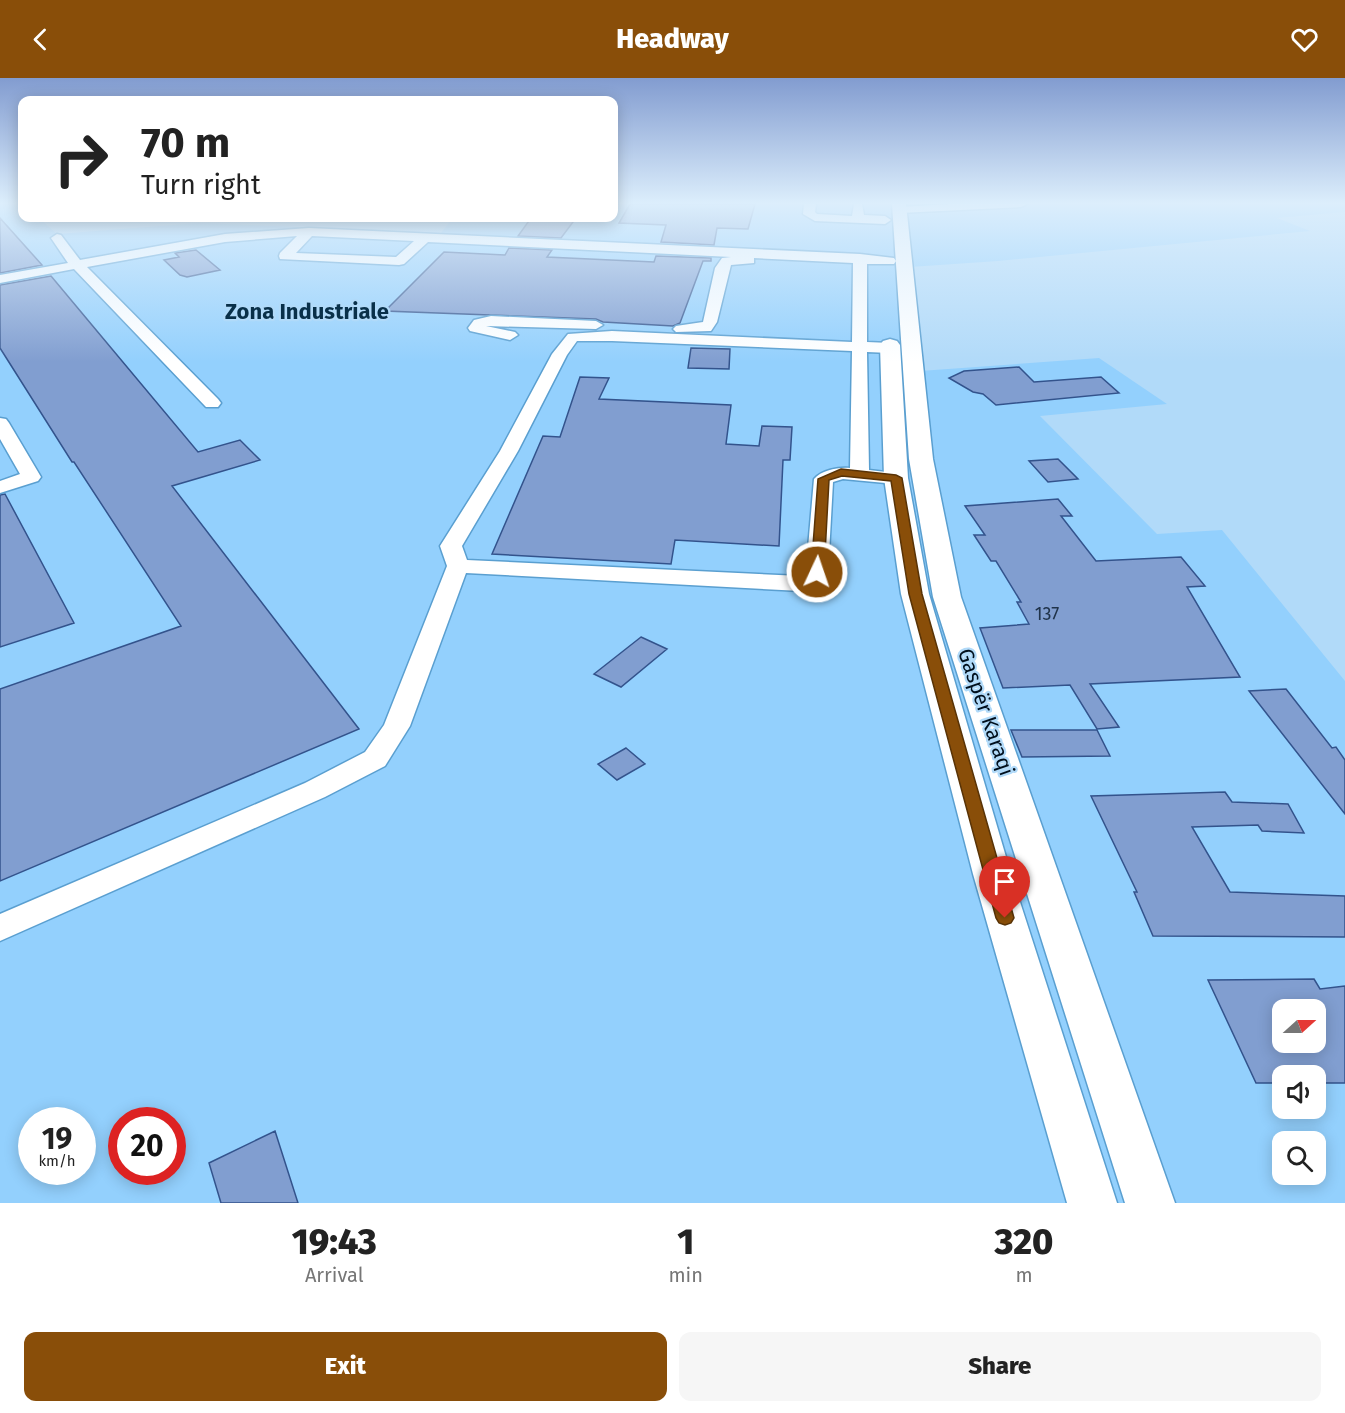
<!DOCTYPE html>
<html lang="en">
<head>
<meta charset="utf-8">
<style>
  body { margin:0; font-family:"Fira Sans",sans-serif; background:#f6f6f6; color:#222; height:100vh; display:flex; flex-direction:column; font-size:22px; white-space:nowrap }
  * { box-sizing:border-box; margin:0 }
  p { font-size:20px; color:#767676 }
  .icon { flex:none; width:33px; height:33px; fill:none; stroke:currentColor; stroke-width:2; stroke-linecap:round; stroke-linejoin:round }
  .map { position:relative; height:1125px; overflow:hidden }
  .sheet { display:flex; flex-direction:column; background:#fff; flex:1 }
  .sheet>* { flex:none }
  .hud { position:absolute; left:18px; top:18px; width:600px; height:126px; border-radius:12px; box-shadow:0 3px 15px #0003; background:#fff; color:#222; overflow:hidden }
  .needle { width:39px; rotate:69deg }
  .tools { position:absolute; left:1272px; top:921px; display:grid; gap:12px }
  .tools a { display:grid; place-items:center; width:54px; height:54px; border-radius:12px; background:#fff; box-shadow:0 3px 15px #0003; font-size:30px }
  .speed { position:absolute; left:18px; top:1029px; display:flex; gap:12px; font-size:30px; font-weight:700; text-align:center }
  .speed>* { display:grid; place-content:center; width:78px; height:78px; border-radius:50%; background:#fff; box-shadow:0 3px 15px #0003; line-height:1 }
  .speed small { font-size:15px; font-weight:400 }
  .speed .limit { border:9px solid #d22; background:#fff; color:#111 }
  .pin { position:absolute; display:grid; place-items:center; width:51px; height:51px; color:#fff; margin:-62px -26px; border-radius:50% 50% 50% 0; rotate:-45deg; box-shadow:0 0 6px #0007 }
  .pin .icon { rotate:45deg }
  .me { position:absolute; width:66px; margin:-33px; rotate:3deg; stroke-linejoin:round; filter:drop-shadow(0 0 4px #0008) }
  .turn { display:flex; align-items:center; gap:21px; height:126px; padding:0 24px; font-size:27px }
  .turn .icon { width:78px; height:78px; stroke-width:2.5 }
  .turn b { display:block; font-size:42px; line-height:51px }
  .eta { display:flex; justify-content:space-evenly; align-items:center; height:102px; text-align:center }
  .eta b { font-size:36px; font-weight:800; line-height:42px }
  .action { display:flex; gap:12px; margin-top:auto; padding:12px 24px }
  .action a { flex:1; height:69px; border-radius:12px; background:#894e09; color:#fff; font-size:24px; font-weight:800; line-height:69px; text-align:center }
  .action a+a { background:#f6f6f6; color:#222 }
  header { display:flex; justify-content:space-between; align-items:center; height:78px; padding:0 24px; background:#894e09; color:#fff; font-size:27px; font-weight:800 }
  .map>svg:first-child { display:block }
</style>
</head>
<body>
<header><svg class="icon" aria-label="back" viewBox="0 0 24 24"><path d="M15 5l-7 7 7 7"/></svg>Headway<svg class="icon" aria-label="heart" viewBox="0 0 24 24"><path d="M12 20l-8-8c-3-5 5-10 8-4 3-6 11-1 8 4z"/></svg></header>
<div class="map">
<svg width="1345" height="1125" viewBox="0 0 1345 1125">
  <rect width="100%" height="100%" fill="#b1daf9"/>
  <!-- built -->
  <path fill="#93d0fd" fill-rule="evenodd" d="M0,126H22V140H39L57,156L199,145L441,155L453,140H614V126H1345V134L1277,140L1310,153L998,183L910,189L920,293L1099,280L1167,326L1040,338L1157,456L1222,452L1345,603V1125H0ZM1282,932H1316V964H1282ZM1282,998H1316V1030H1282ZM32,1042H82V1094H32ZM122,1042H172V1094H122ZM1282,1064H1316V1096H1282Z"/>
  <!-- building -->
  <path fill="#819ed0" stroke="#33538c" stroke-width="1.5" fill-rule="evenodd" d="M630,126H755L748,151L717,150L714,167L661,164L666,147L619,145Z
    M0,140L42,187L0,195Z
    M531,140H576L561,160L518,158Z
    M509,170L552,172L547,179L654,184L656,178L711,180V183H703L680,245L673,248L603,244L596,241L385,233L444,174L505,177Z
    M196,172L220,192L187,199L180,197L164,182L179,179L175,175Z
    M51,198L198,374L240,362L260,382L172,408L359,651L0,803V611L181,548L74,384H72L0,270V207Z
    M691,270L730,271L729,291L688,290Z
    M1019,289L1034,304L1101,299L1119,315L996,327L983,316L973,314L949,300L964,293Z
    M580,299L609,300L599,321L731,327L726,366L759,368L762,348L792,349L790,382H783L779,468L675,462L671,486L492,476L543,358L560,359Z
    M1058,381L1078,401L1048,404L1029,383Z
    M5,416L74,545L0,569V417Z
    M1058,421L1072,438H1061L1096,483L1181,479L1205,508L1187,509L1240,599L1090,606L1119,649L1097,651L1070,607L1003,610L980,550L1029,546L1017,524H1021L996,483H991L974,457H985L965,428Z
    M641,559L667,571L621,609L594,596Z
    M1286,611L1332,670L1336,669L1345,682V736L1249,613Z
    M1011,652H1097L1110,678L1022,679Z
    M626,670L645,686L617,702L598,686Z
    M1225,714L1232,724L1288,726L1304,755L1262,753L1258,747L1192,749L1230,814L1345,818V859L1153,858L1134,814H1137L1091,718Z
    M1314,901L1320,911L1345,908V1005H1316V998H1282V1005H1256L1208,902ZM1282,932H1316V964H1282Z
    M275,1053L298,1125H221L209,1085Z"/>
  <g fill="none" stroke-linecap="round" stroke-linejoin="round">
    <defs>
      <path id="minor" d="M804,126H816L815,134L817,136L852,138L854,126H862L864,137L885,138L891,142L885,146L815,143L803,136Z
        M951,126H1027L1021,129L899,135L893,132L899,129Z
        M309,150L860,176L894,180L896,183L894,186H867V264L890,265L898,270L890,275L867,274L869,392L903,396L906,400L903,404L896,406L843,401L833,404L828,494L817,508L801,513L466,495L410,648L385,688L325,719L0,863V836L305,705L365,674L384,647L447,488L440,468L500,373L552,276L568,256L612,253L852,264L853,185L754,180V185L731,187L717,244L711,253L676,254L673,251L676,248L703,244L715,190L722,180L731,179L428,164L404,186L399,187L280,181L279,178L280,175L297,158L225,164L87,189L218,321L221,325L218,329H206L74,191L0,205V197L68,185L51,160L57,156L61,157L80,182L225,156ZM312,158L414,163L396,179L296,175ZM577,263H612L852,273L850,390C838,389 822,392 814,401L806,493L801,498L467,482L462,468L518,373L567,277Z
        M491,238L596,243L603,247L596,251L486,248L515,254L518,257L510,262L470,253L468,250L474,242Z
        M0,340L6,341L9,345L41,399L38,403L0,415V403L20,396L0,361Z"/>
      <path id="major" d="M892,126H906L933,381L961,519L1175,1125H1125L933,519L909,381Z
        M890,261L897,263L900,267L908,400L929,516L1011,796L1117,1125H1067L973,796L901,516L884,400L880,267L883,263Z"/>
    </defs>
    <!-- minor casing -->
    <use href="#minor" stroke="#5a9fd0" stroke-width="3"/>
    <!-- major casing -->
    <use href="#major" stroke="#5a9fd0" stroke-width="3"/>
    <!-- minor -->
    <use href="#minor" fill="#fff" fill-rule="evenodd"/>
    <!-- major -->
    <use href="#major" fill="#fff" fill-rule="evenodd"/>
  </g>
  <!-- sky -->
  <linearGradient id="sky" x2="0" y2="1"><stop stop-color="#829cd0"/><stop offset="0.44" stop-color="#dceefc"/><stop offset="1" stop-color="#dceefc" stop-opacity="0"/></linearGradient>
  <rect width="1345" height="284" fill="url(#sky)"/>
  <!-- route -->
  <path fill="#894e09" stroke="#593306" stroke-width="1.5" d="M841,391L896,397L902,400L922,516L1014,840L1011,845L1005,847L999,845L996,840L909,516L891,403L842,398L829,402L824,494L817,498L811,494L818,401Z"/>
  <g text-anchor="middle" dominant-baseline="central" stroke-width="4.5" stroke-linejoin="round" paint-order="stroke">
    <!-- number labels -->
    <g font-size="18" fill="#20334a">
      <text x="1047" y="536">137</text>
    </g>
    <!-- street labels -->
    <g font-size="21" fill="#000f1d" stroke="#b1daf9">
      <text transform="translate(986 634) rotate(71)">Gaspër Karaqi</text>
    </g>
    <!-- far-district labels -->
    <g font-size="22" font-weight="bold" fill="#093049" stroke="#b1daf9">
      <text x="307" y="233">Zona Industriale</text>
    </g>
  </g>
</svg>
<div class="tools">
<a><svg class="needle" viewBox="-14 -14 28 28"><path d="M0-13l5 13h-10z" fill="#e53935"/><path d="M0 13l5-13h-10z" fill="#767676"/></svg></a>
<a><svg class="icon" aria-label="sound" viewBox="0 0 24 24"><path d="M4 9h4l5-4v14l-5-4H4zM17 9q2 3 0 6"/></svg></a>
<a><svg class="icon" aria-label="search" viewBox="0 0 24 24"><circle cx="10" cy="10" r="6"/><path d="M15 15l6 6"/></svg></a>
</div>
<div class="speed"><div>19<small>km/h</small></div><div class="limit">20</div></div>
<div class="pin" style="left:1005px;top:840px;background:#d93025"><svg class="icon" aria-label="arrive" viewBox="0 0 24 24"><path d="M6 21V4h12l-3 4 3 4H6"/></svg></div>
<svg class="me" style="left:817px;top:494px" viewBox="-20 -20 40 40"><circle r="17" fill="#894e09" stroke="#fff" stroke-width="3"/><path d="M0-11L8 9 0 5-8 9z" fill="#fff"/></svg>
<div class="hud">
<div class="turn"><svg class="icon" aria-label="right" viewBox="0 0 24 24"><path d="M7 20v-9h11M14 6l5 5-5 5"/></svg><div><b>70 m</b>Turn right</div></div>
</div>
</div>
<section class="sheet">
<div class="eta">
<div><b>19:43</b><p>Arrival</p></div>
<div><b>1</b><p>min</p></div>
<div><b>320</b><p>m</p></div>
</div>
<div class="action"><a>Exit</a><a>Share</a></div>
</section>
</body>
</html>
